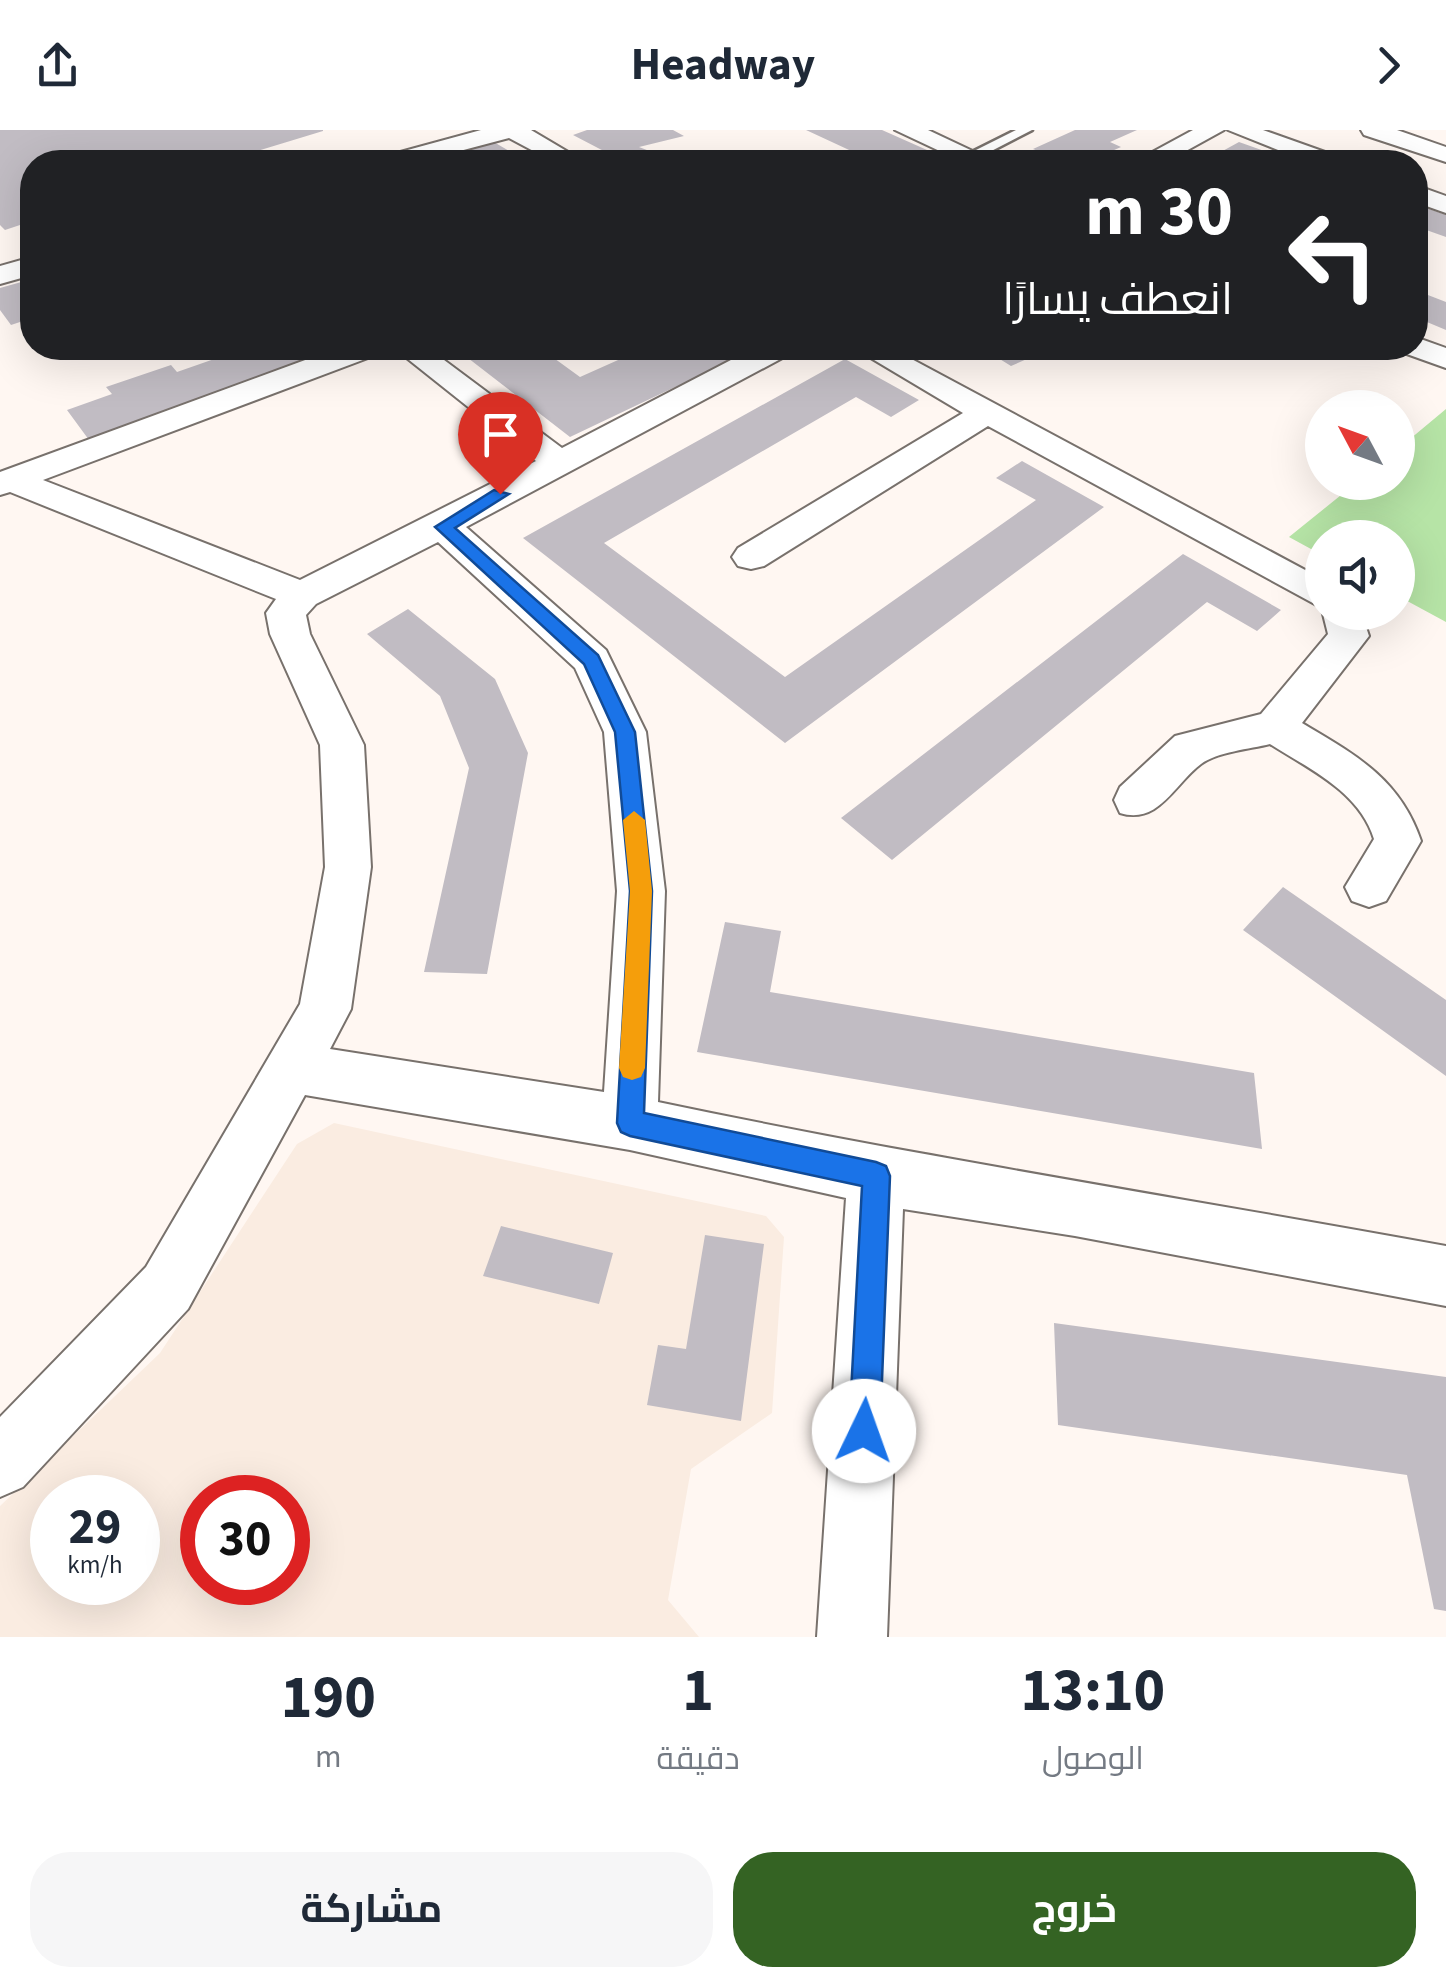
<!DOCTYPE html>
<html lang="ar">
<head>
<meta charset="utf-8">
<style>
  body { margin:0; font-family:"Source Sans 3",Cairo,sans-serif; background:#f6f6f7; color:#1f2937; direction:rtl; height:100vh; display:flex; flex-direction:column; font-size:38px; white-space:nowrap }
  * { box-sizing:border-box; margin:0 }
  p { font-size:32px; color:#747a83 }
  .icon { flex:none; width:55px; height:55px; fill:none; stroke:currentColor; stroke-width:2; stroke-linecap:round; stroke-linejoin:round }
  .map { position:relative; height:1507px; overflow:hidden; direction:ltr }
  .sheet { display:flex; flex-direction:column; background:#fff; flex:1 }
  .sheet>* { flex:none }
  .hud { position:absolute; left:20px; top:20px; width:1408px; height:210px; border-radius:40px; box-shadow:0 10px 40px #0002; direction:rtl; background:#202124; color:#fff; overflow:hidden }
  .needle { width:65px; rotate:311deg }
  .fabs { position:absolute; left:1305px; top:260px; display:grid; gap:20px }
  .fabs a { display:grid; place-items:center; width:110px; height:110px; border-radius:50%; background:#fff; box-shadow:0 10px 40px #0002; font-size:50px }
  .speed { position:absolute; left:30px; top:1345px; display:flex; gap:20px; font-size:50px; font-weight:700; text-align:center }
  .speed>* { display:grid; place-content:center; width:130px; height:130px; border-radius:50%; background:#fff; box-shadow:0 10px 40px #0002; line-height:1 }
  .speed small { font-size:25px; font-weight:400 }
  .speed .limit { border:15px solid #d22; background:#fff; color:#111 }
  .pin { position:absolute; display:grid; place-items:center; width:85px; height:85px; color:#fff; margin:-102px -42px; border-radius:50% 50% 50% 0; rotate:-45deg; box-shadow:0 0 10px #0007 }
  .pin .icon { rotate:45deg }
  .me { position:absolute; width:110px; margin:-55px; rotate:3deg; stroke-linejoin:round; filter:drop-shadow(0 0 8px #0008) }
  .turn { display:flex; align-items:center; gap:35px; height:210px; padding:0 30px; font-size:45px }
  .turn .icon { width:130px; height:130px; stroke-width:2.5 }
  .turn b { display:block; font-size:70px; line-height:85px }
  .eta { display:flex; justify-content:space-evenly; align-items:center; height:170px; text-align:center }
  .eta b { font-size:60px; font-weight:700; line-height:70px }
  .action { display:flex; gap:20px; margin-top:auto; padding:20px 30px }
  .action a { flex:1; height:115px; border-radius:40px; background:#346323; color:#fff; font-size:40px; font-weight:700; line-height:115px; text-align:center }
  .action a+a { background:#f6f6f7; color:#1f2937 }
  header { display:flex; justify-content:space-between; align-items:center; height:130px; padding:0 30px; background:#fff; font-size:45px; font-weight:700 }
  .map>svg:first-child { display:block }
</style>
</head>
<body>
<header><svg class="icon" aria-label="forward" viewBox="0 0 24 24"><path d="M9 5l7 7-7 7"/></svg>Headway<svg class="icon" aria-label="share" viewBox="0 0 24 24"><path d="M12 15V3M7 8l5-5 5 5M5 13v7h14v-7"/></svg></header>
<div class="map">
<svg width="1446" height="1507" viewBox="0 0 1446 1507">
  <rect width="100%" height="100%" fill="#fff7f2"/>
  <!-- built -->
  <path fill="#faece1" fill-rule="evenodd" d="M334,993L766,1086L784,1107L772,1283L691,1339L668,1470L699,1507H0V1376L160,1223L297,1014ZM52,1368H138V1452H52ZM202,1368H288V1452H202Z"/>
  <!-- green -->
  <path fill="#b6e4a6" d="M1446,279V492L1398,466V408H1322V425L1289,407L1356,353L1398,352V319Z"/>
  <!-- building -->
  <path fill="#c1bcc3" d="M0,0H323V1L221,32H32V91L5,100L0,95Z
    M587,0H673L684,6L639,17L678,32H615L621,30L573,5Z
    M806,0H882L954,32H875Z
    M1075,0H1137L1110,12L1121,17L1087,32L1026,30L1043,23L1033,19Z
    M487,8L528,32H416Z
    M1239,12L1295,32H1222L1230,28L1219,23Z
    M1415,74L1446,85V107L1415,96Z
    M32,149V188L11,195L0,180V158Z
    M1415,160L1446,172V200L1415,187Z
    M211,218H342L89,310L67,280L112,264L106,257L171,235L177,242L220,227Z
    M455,218H540L580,247L645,218H757L570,307Z
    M982,218H1052L1011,236Z
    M845,229L919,270L891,287L856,267L604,413L785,547L1036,370L996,348L1022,331L1104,377L785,613L523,408Z
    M1183,424L1281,480L1257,501L1207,472L892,730L841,688Z
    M408,479L495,549L528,623L487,844L424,842L469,638L440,566L367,504Z
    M1283,757L1446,870V946L1243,800Z
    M725,792L781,801L770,862L1254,943L1262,1019L697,922Z
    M501,1096L613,1123L599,1174L483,1146Z
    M705,1105L764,1114L741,1291L647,1275L658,1215L686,1219Z
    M1054,1193L1446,1247V1481L1434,1479L1407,1345L1058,1295Z"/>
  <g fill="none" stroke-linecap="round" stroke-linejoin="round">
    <defs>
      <path id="service" d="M1016,0H1032L974,30L962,27Z"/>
      <path id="minor" d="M481,0H531L585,32H554L509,8L418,32H378L382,27Z
        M895,0H928L996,32H963Z
        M1193,0H1224L1166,32H1134Z
        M1228,0H1263L1339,27L1343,32H1308Z
        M1361,0H1397L1446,17V32L1364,5Z
        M1415,55L1446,66V83L1415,72Z
        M32,127V145L0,154V136Z
        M1415,207L1446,218V238L1404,223L1401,218H1415Z
        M338,218H380L376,225L43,350L300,450L536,331L394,218H428L562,318L754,218H792L788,225L466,397L606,520L646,602L665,761L658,972C919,1027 1183,1068 1446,1116V1176L1075,1106L903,1079L887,1507H817L846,1068L630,1020L305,965L188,1179L23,1357L0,1367V1287L146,1137L300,874L325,737L320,615L270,504L266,483L276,469L10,362L0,365V342ZM438,412L575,538L604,602L617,761L604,962L330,919L351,879L371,737L364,615L310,504L306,485L316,474Z
        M854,218H891L1322,449V478L988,296L764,436L751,439L738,436L732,427L738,418L963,283Z
        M1322,480L1361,482L1369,506L1302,593C1356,625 1400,649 1421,711L1386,771L1369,777L1352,771L1345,757L1374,709C1359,661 1309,639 1270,614C1250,619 1217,622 1201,634C1174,654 1159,695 1120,683L1114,670L1120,657L1175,606L1261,584L1328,504Z"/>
    </defs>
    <!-- service casing -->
    <use href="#service" stroke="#78716c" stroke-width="5"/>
    <!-- minor casing -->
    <use href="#minor" stroke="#78716c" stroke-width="4"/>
    <!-- service -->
    <use href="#service" fill="#fff" fill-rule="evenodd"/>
    <!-- minor -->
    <use href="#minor" fill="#fff" fill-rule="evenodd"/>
  </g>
  <!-- route -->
  <path fill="#1a73e8" stroke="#114b97" stroke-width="2.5" d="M494,360L509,364L455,398L598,525L635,602L652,761L644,983L876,1032L886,1036L890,1046L880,1301L875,1312L864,1316L854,1312L849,1301L862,1056L630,1006L621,1002L617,993L630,761L615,602L584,534L435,397Z"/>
  <!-- slow -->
  <path fill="#f59e0b" d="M634,681L645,690L652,761L645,938L641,947L632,950L623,947L619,938L630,761L623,690Z"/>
</svg>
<div class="fabs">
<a><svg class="needle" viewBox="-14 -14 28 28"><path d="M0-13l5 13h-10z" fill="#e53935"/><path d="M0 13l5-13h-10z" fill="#747a83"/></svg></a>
<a><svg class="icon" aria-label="sound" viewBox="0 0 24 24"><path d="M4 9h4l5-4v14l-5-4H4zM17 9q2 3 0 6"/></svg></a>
</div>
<div class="speed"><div>29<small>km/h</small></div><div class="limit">30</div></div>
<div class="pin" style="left:500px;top:364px;background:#d93025"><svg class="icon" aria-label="arrive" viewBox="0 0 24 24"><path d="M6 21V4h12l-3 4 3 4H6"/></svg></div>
<svg class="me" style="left:864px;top:1301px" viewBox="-20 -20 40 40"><circle r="19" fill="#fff"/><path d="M0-13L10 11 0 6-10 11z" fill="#1a73e8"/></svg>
<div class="hud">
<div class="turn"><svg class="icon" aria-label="left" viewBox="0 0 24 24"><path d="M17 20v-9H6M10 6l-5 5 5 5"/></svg><div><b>30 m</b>انعطف يسارًا</div></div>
</div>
</div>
<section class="sheet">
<div class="eta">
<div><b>13:10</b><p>الوصول</p></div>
<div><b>1</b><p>دقيقة</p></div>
<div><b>190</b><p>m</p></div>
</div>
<div class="action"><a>خروج</a><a>مشاركة</a></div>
</section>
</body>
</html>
